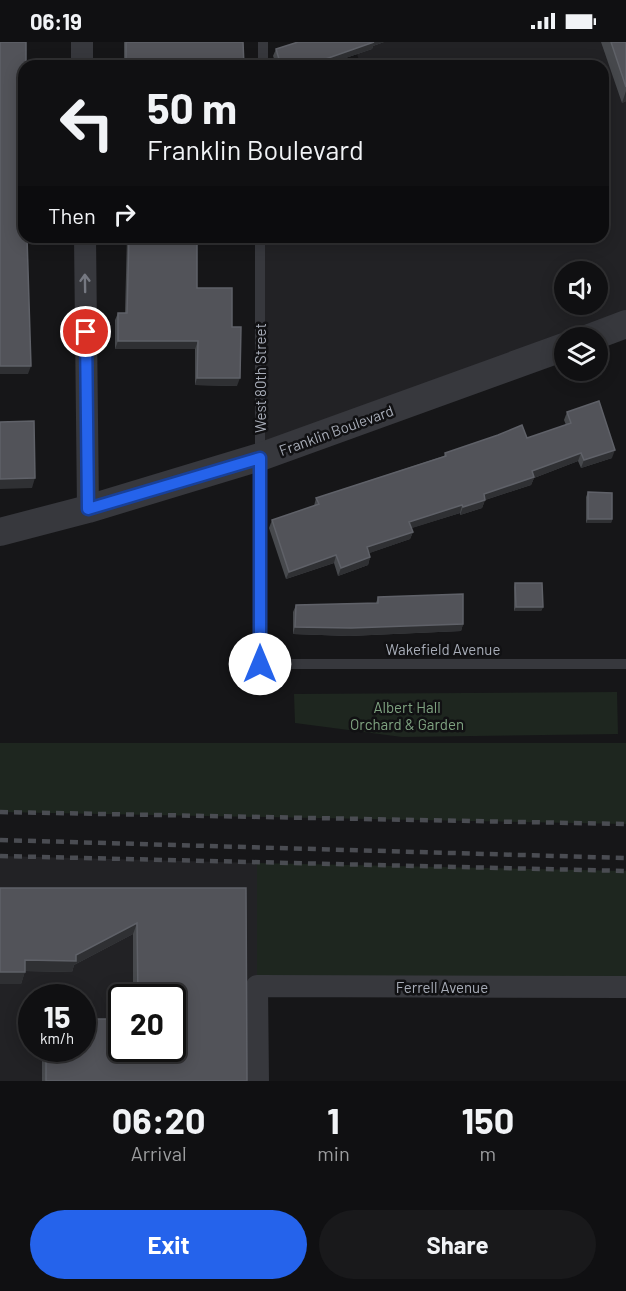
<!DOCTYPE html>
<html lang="en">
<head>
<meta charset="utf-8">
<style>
  body { margin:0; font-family:Barlow,sans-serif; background:#19191b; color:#f1f3f6; height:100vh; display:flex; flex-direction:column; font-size:22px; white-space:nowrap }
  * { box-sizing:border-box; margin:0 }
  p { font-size:20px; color:#9c9d9f }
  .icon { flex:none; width:33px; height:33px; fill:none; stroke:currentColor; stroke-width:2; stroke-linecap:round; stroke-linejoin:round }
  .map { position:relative; height:1039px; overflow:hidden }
  .details { display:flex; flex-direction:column; background:#101012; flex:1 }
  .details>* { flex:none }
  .banner { position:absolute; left:18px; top:18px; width:591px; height:183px; border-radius:18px; box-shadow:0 3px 15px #0003,0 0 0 2px #303032; background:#101012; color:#f1f3f6; overflow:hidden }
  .fabs { position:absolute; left:554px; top:219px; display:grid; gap:12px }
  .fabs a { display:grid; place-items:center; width:54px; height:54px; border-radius:50%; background:#101012; box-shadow:0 3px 15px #0003,0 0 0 2px #303032; font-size:30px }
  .speed { position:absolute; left:18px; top:942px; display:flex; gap:12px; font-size:30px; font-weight:700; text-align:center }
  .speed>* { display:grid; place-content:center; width:78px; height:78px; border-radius:50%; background:#101012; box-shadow:0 3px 15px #0003,0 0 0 2px #303032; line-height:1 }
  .speed small { font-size:15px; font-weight:400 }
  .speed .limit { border:3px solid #111; border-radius:9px; background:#fff; color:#111 }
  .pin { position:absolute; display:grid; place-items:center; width:51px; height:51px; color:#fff; margin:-26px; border:3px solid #fff; border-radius:50%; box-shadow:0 2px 6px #0007 }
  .me { position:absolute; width:66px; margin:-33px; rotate:0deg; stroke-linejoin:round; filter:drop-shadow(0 0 4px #0008) }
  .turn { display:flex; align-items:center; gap:21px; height:126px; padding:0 30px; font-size:27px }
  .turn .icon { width:78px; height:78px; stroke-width:2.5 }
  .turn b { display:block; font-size:42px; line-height:51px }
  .then { display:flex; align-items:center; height:57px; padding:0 30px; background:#0003; gap:12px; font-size:22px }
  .eta { display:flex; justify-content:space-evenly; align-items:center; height:102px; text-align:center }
  .eta b { font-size:36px; font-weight:700; line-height:42px }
  .primary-button { display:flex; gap:12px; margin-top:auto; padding:12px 30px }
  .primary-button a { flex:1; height:69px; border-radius:36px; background:#2563eb; color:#fff; font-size:24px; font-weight:700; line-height:69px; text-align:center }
  .primary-button a+a { background:#19191b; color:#f1f3f6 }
  .status { display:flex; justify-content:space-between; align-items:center; height:42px; padding:0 30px; background:#101012; direction:ltr }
  .status svg { height:16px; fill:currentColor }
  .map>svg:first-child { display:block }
</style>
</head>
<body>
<div class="status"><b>06:19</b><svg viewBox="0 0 49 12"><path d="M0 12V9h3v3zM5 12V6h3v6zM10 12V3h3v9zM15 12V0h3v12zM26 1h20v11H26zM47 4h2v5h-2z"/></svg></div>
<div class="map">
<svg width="626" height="1039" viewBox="0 0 626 1039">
  <rect width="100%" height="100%" fill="#161618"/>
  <!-- built -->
  <path fill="#222225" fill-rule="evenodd" d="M353,0H626V282L589,295L564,296L260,415V195H603V24H361ZM564,230H597V262H564Z
    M0,814L257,821L258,1039H0ZM32,956H82V1006H32ZM122,956H172V1006H122Z"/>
  <!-- green -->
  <path fill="#1e261f" d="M617,650L618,692L402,695L295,681L294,652Z
    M0,701H626V782L0,770Z
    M257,821L626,829V945L257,944Z"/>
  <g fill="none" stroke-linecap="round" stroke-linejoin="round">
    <!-- service -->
    <path stroke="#37383d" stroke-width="10" d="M263,24V0
      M260,195V622H626"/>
    <!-- minor -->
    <path stroke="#37383d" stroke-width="22" d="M82,0V24
      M85,195L88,467
      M258,1039L257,944L626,945"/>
    <!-- tertiary -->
    <path stroke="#37383d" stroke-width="28" d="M589,296L626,282
      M0,490L88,467L260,415L564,305"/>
    <!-- rail -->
    <path stroke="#4a4c52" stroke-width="4.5" stroke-dasharray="8 6" stroke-linecap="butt" d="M0,770L626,782
      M0,798L626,816
      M0,814L626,829"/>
  </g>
  <!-- wall -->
  <path fill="#47494d" d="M124,0H243L244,24H124Z
    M298,0H384L373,4L372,7L322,24H277L273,14L276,7Z
    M601,0H626V59L622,61Z
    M127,195H238L236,199L197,198V246L232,285L237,344L195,343V307H115V278L118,271H125Z
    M567,370L612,416L581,426L578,419L534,436L531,443L485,458L482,466L460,473V471L411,486L413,490L410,497L369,511L370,515L368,523L338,534L334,521L286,537L269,486L272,478L314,464L316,456L444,414L445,411L527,396L566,383L564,378Z
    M588,450L612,477L611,481H586V455Z
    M515,541L543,565L541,569H514V545Z
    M378,555L463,582L461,589L349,594L293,592V570L296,563L376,561Z
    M0,846H246L247,1039H42V1006H122L172,956H133V892L74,923L72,930L25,929L21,942H0Z"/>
  <!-- shaded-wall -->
  <path fill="#2f3033" d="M373,0H384L373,4L372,7L322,24H315L317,20Z
    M626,49V59L622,61Z
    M195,195H238L236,199L194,198Z
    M118,299H198L195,307H115Z
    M0,324H31L28,332H0Z
    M197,336H240L237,344L195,343Z
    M615,408L612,416L581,426L584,418Z
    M581,411L578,419L534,436L531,443L485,458L482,466L460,473L463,465L484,452L532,429Z
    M35,436L32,446L0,447V437Z
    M462,463L460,471L406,488L409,480Z
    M588,477H612L611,481H586Z
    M413,490L410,497L364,513L367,505Z
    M336,513L334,521L286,537L289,530Z
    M370,515L368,523L338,534L341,526Z
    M516,565H543L541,569H514Z
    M463,582L461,589L349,594L293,592L295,585Z
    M137,881L133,892L74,923L72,930L21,929L25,918L76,913Z
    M0,930H25L21,942H0Z"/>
  <!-- building -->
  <path fill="#525359" stroke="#5f6168" stroke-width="1.5" d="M0,0H26V24H24V134H22V193H24V195H27L31,324H0Z
    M126,0H243L244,24H126Z
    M298,0H374L317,20L318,24H281L276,7Z
    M611,0H626V45Z
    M129,195H197V246H232V285H241L240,336H197L198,299H118V271H127Z
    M599,359L615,408L584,418L581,411L532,429L534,435L484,452L485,458L463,465L462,463L409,480L413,490L367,505L370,515L341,526L336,513L289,530L272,478L319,462L316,456L446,414L445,411L498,393L522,383L527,396L571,381L567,370Z
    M34,379L35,436L0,437V380Z
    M588,450L612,451V477H588Z
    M515,541H542L543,565H516Z
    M463,552V582L351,586L295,585L296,563L378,561V555Z
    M0,846H246L247,1039H46V1006H82V977H122V1006H172V956H138L137,881L76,913V919L25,918V930H0Z"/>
  <!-- one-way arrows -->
  <defs><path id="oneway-shaft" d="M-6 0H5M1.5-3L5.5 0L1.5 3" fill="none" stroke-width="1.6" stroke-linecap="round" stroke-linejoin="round" transform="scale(1.5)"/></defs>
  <use stroke="#757881" href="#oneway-shaft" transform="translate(85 241) rotate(-91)"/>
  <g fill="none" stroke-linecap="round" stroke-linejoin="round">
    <defs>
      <path id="route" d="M86,290L88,467L260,416V622"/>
    </defs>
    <!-- route casing -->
    <use href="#route" stroke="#184099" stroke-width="15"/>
    <!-- route -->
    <use href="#route" stroke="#2563eb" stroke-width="10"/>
  </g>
  <g text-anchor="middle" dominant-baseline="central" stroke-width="5" stroke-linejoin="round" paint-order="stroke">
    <!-- street labels -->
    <g font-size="15" fill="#a8adb8" stroke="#111113">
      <text transform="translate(260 336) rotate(-90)">West 80th Street</text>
      <text transform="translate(336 388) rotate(-20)">Franklin Boulevard</text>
      <text x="443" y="607">Wakefield Avenue</text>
      <text x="442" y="945">Ferrell Avenue</text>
    </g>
    <!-- park labels -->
    <g font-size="15" fill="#7fa381" stroke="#111113">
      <text x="407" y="665">Albert Hall<tspan x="407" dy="17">Orchard &amp; Garden</tspan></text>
    </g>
  </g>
</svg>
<div class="fabs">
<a><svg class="icon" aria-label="sound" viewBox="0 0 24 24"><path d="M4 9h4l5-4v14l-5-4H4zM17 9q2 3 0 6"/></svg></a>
<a><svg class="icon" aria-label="layers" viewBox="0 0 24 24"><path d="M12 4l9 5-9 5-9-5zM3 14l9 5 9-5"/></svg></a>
</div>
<div class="speed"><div>15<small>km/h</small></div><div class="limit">20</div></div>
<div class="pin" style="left:86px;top:290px;background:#d93025"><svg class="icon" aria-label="arrive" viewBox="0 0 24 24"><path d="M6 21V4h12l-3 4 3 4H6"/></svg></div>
<svg class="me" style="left:260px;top:622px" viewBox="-20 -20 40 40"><circle r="19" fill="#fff"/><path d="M0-13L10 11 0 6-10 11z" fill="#2563eb"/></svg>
<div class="banner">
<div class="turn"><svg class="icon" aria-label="left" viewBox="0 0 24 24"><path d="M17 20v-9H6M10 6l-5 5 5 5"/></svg><div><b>50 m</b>Franklin Boulevard</div></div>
<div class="then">Then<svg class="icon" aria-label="right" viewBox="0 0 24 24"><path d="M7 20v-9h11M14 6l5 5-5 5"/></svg></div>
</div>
</div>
<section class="details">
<div class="eta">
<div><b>06:20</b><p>Arrival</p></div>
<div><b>1</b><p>min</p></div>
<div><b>150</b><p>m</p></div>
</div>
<div class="primary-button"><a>Exit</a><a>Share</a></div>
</section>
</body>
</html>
